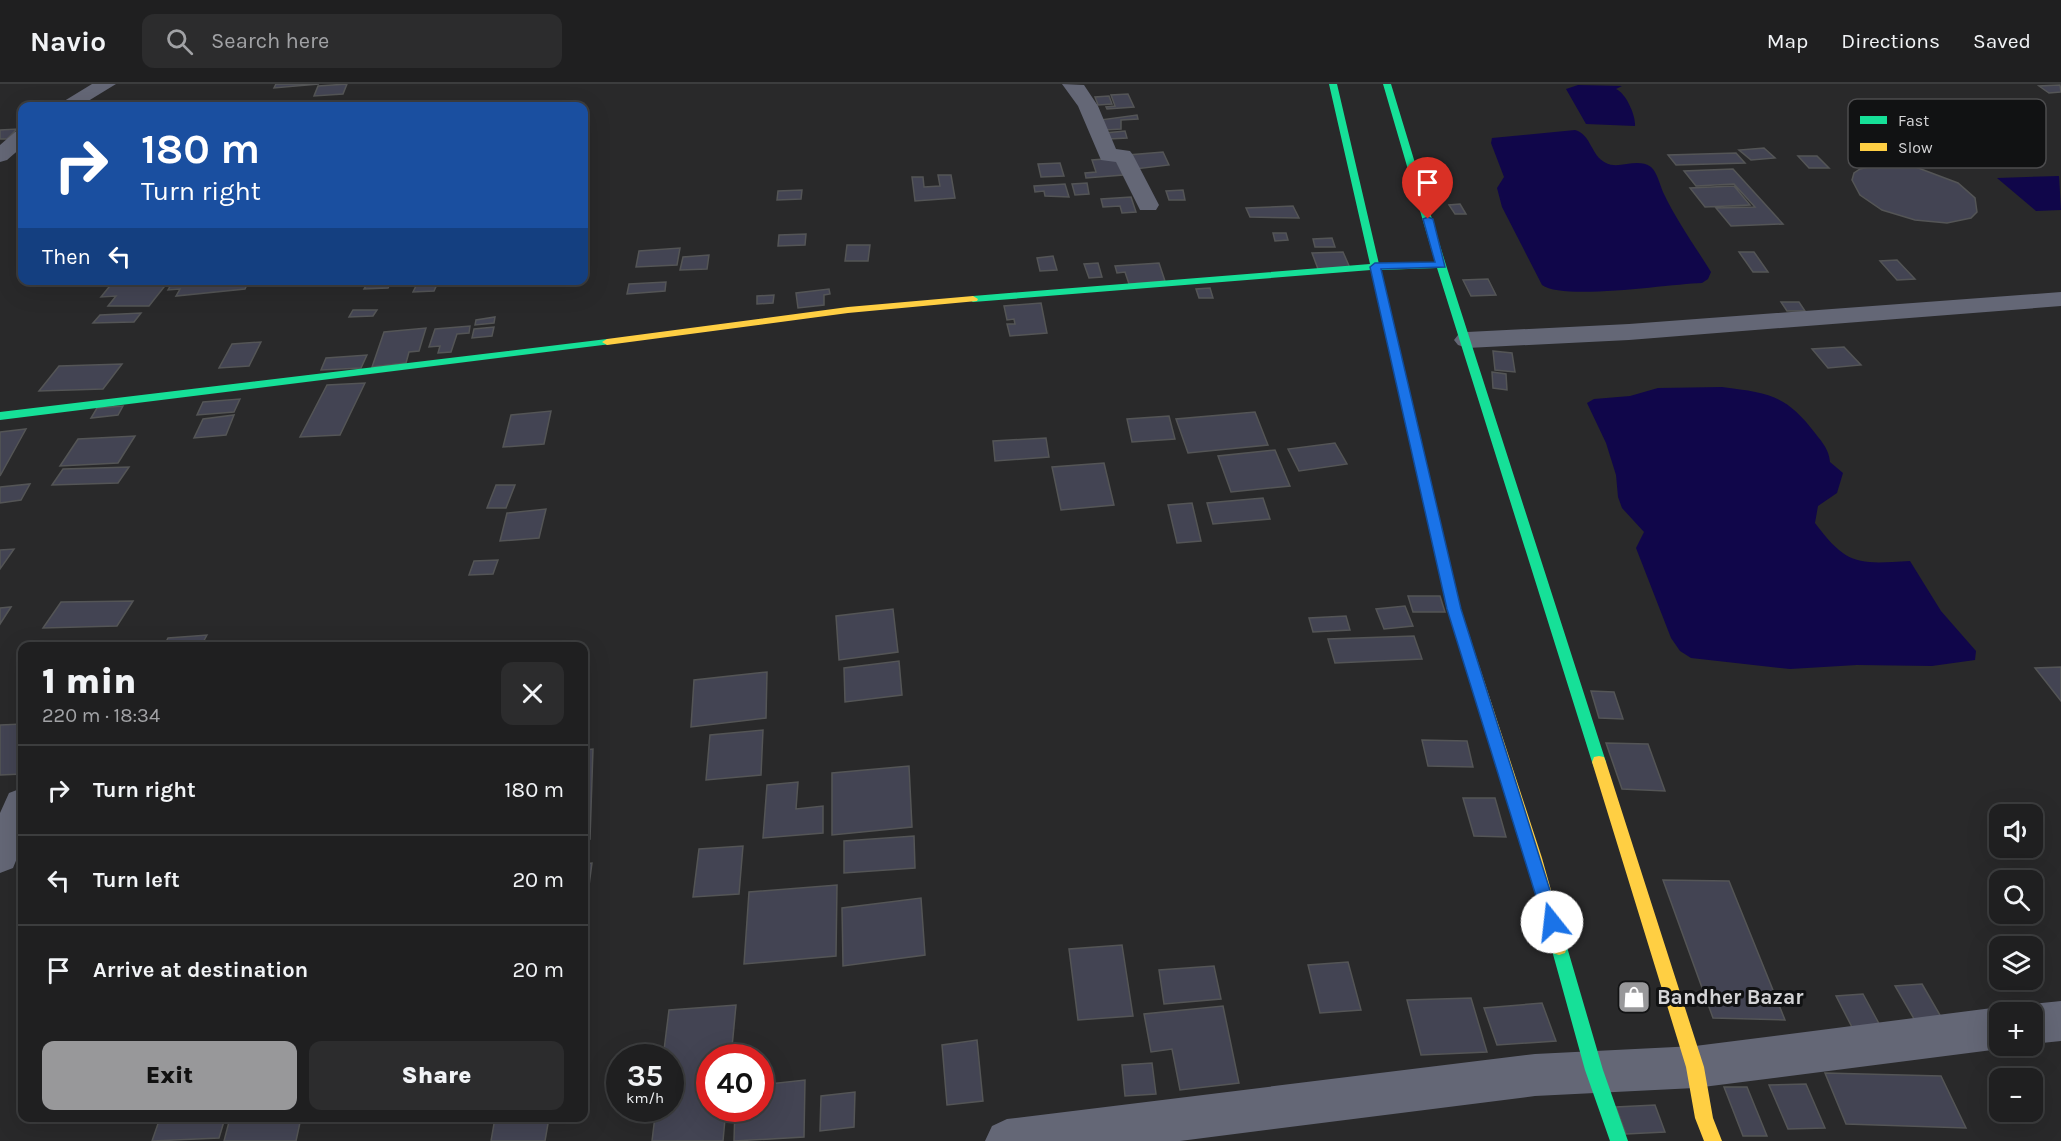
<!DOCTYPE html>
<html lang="en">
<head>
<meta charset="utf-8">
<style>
  body { margin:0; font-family:Karla,sans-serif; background:#2c2c2d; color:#f1f3f6; height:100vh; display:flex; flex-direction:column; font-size:22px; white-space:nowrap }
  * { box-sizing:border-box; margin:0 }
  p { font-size:20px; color:#a1a2a5 }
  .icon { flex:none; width:33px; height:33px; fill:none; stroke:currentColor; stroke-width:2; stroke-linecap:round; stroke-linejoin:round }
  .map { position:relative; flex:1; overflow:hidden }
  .drawer { position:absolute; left:18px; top:558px; width:570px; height:480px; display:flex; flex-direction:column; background:#1f1f20; border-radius:12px; box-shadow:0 6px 24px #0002,0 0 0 2px #3c3d3e }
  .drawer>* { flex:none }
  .banner { position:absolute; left:18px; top:18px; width:570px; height:183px; border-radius:12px; box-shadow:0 6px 24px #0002,0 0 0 2px #3c3d3e; background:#1a4fa0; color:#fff; overflow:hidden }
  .controls { position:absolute; left:1989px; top:720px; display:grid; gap:12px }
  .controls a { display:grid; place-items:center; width:54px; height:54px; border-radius:12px; background:#1f1f20; box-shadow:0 6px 24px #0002,0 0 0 2px #3c3d3e; font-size:30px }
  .speed { position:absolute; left:606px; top:960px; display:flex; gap:12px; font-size:30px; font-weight:700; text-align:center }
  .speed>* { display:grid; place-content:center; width:78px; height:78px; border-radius:50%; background:#1f1f20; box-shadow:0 6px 24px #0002,0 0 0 2px #3c3d3e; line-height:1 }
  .speed small { font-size:15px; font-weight:400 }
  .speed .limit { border:9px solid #d22; background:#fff; color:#111 }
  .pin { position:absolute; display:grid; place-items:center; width:51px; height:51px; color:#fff; margin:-62px -26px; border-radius:50% 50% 50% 0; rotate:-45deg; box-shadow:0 0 6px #0007 }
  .pin .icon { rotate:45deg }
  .me { position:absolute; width:66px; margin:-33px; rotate:344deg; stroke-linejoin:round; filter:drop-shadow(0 0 4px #0008) }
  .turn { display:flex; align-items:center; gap:21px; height:126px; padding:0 24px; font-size:27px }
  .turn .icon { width:78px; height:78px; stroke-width:2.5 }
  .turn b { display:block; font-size:42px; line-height:51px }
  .then { display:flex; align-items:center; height:57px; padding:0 24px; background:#0003; gap:12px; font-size:22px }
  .round { display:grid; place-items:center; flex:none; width:63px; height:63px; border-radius:12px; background:#2c2c2d }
  .summary { display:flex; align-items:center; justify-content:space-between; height:102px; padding:0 24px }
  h1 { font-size:36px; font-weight:800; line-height:45px }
  .primary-button { display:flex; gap:12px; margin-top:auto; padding:12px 24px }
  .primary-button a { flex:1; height:69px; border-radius:12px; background:#98989a; color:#111; font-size:24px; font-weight:800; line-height:69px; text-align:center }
  .primary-button a+a { background:#2c2c2d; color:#f1f3f6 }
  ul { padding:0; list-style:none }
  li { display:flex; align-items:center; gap:18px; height:90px; padding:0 24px; border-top:2px solid #3c3d3e }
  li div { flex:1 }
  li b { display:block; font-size:22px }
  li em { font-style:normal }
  header { display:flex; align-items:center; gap:36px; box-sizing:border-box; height:84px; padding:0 30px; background:#1f1f20; border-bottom:2px solid #3c3d3e }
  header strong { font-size:28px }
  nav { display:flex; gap:33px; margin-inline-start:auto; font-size:21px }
  .search { width:420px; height:54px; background:#2c2c2d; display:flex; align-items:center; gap:15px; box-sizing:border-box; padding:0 21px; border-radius:12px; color:#a1a2a5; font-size:22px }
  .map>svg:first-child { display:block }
</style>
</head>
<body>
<header>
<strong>Navio</strong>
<div class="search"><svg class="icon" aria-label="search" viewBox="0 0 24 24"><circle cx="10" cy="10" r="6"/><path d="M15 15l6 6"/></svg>Search here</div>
<nav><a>Map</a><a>Directions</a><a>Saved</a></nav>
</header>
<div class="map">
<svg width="2061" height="1057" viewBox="0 0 2061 1057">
  <rect width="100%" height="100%" fill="#29292a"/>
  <!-- water -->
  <path fill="#10064a" d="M1578,1L1622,2L1616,5C1626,9 1636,32 1635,42L1586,40L1566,5Z
    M1575,46C1592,51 1590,71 1606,79C1619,86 1637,73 1651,83C1657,88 1660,101 1663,108C1676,136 1695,162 1711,188L1708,195L1702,199C1669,200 1564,217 1542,201L1502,123L1497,104L1504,93L1491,59L1492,54Z
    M2059,92L2061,126L2036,127L1997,94Z
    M1722,303C1769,309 1786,311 1815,349C1823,359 1829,366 1830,378L1843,389L1837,409L1818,422L1815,439C1847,482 1858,480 1910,477L1941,527L1976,567L1975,576L1932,582L1857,581L1790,585L1691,574L1680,567L1671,554L1636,464L1644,448L1622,424L1618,413L1616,391L1606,359L1587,319L1594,315L1630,312L1658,304Z"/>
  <!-- building -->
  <path fill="#434453" stroke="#545556" stroke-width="1.5" d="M276,0H319L274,4Z
    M347,0L343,10L314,12L318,2Z
    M2060,1L2061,8L2049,9L2039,2Z
    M1128,10L1134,23L1107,25L1106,23L1115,22L1111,11Z
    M1109,12L1112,20L1098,21L1095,13Z
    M1137,31L1138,35L1121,36V45L1104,46L1100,36Z
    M17,45L7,55H0V46Z
    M1125,47L1127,54L1108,55L1105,49Z
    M1764,64L1775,74L1751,76L1739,66Z
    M1163,68L1169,81L1135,85L1128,71Z
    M1736,69L1745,79L1676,81L1668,71Z
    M1798,72H1817L1829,84H1809Z
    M1117,74L1123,91L1086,94L1085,89L1096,88L1092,76Z
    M1060,79L1064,92L1041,93L1038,80Z
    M1883,80L1913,82L1958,99L1975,114L1977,128L1971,134L1947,139L1915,136L1882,126L1860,111L1852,96L1854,89L1860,85Z
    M1733,85L1783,140L1731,142L1716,124L1755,123L1734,100L1696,102L1684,87Z
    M938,91H951L955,114L915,117L912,93H923L924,103L940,102Z
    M1087,99L1089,110L1075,111L1072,100Z
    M1065,100L1069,113L1045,112L1044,107L1035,108L1034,102Z
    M1734,102L1750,121L1705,123L1690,104Z
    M802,106L801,115L777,116L778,107Z
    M1183,106L1185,116H1169L1166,107Z
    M1131,113L1136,128L1122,129L1120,122L1103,123L1101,115Z
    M1460,120L1466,130H1455L1449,121Z
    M1293,122L1299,134L1250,133L1246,124Z
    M1273,149H1286L1288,156L1275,157Z
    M806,150L805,161L778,162L779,151Z
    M1332,154L1335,163H1315L1313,155Z
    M847,161H870L868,177H845Z
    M680,164L677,181L636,183L639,167Z
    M1343,168L1350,184L1318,185L1312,169Z
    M1739,168H1754L1768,188H1753Z
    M709,171L707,185L680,186L683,173Z
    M1053,172L1057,186L1040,187L1037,174Z
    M1897,176L1915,195L1897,196L1880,177Z
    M1098,179L1102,193L1089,194L1084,180Z
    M1159,179L1165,197L1129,200L1125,188L1117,189L1115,182Z
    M1488,195L1496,211L1471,212L1463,196Z
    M199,196H249L245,205L176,212L180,205L168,206L172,199Z
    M392,196L388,204L364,205L369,197Z
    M419,196H439L434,207L413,208Z
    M113,198H168L149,222H108L116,212L101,213Z
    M666,198L665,207L627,210L629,200Z
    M1210,204L1213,214H1199L1196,205Z
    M829,205L830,210L824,211V221L798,224L796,209Z
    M774,211L773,219L757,220V212Z
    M1781,218H1799L1805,227H1787Z
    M1041,219L1047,249L1010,252L1007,240H1015L1014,235L1007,236L1004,222Z
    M353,226H377L373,232L349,233Z
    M141,229L134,238L93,239L100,231Z
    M495,233L494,239L475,241L476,236Z
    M470,242L469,249L457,250L451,268L438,269L440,262L429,263L435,245Z
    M494,243L492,252L472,254L474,245Z
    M426,244L419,267L409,268L406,279L372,283L384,248Z
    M261,258L249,282L219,284L232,260Z
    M1844,263L1861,281L1828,284L1812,265Z
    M1493,267L1512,269L1515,288L1495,286Z
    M367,271L361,284L321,286L326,274Z
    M122,280L103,305L39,307L59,282Z
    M1492,288L1506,290L1507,306L1493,304Z
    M365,299L340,351L300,353L327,301Z
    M240,315L234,328L197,331L203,318Z
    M123,322L118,331L91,334L97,324Z
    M551,327L544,360L503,363L511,331Z
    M1255,328L1268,361L1188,369L1176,335Z
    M234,331L226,351L194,354L203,335Z
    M1169,332L1175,355L1132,358L1127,335Z
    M26,345L0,392V348Z
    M135,352L118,379L60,382L78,355Z
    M1046,354L1049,373L995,377L993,357Z
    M1335,359L1347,380L1299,387L1288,365Z
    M1275,366L1290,402L1231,408L1218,372Z
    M1104,379L1114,421L1061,426L1052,383Z
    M129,383L118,399L52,401L63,385Z
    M30,400L21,416L0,419V403Z
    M496,401H515L506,424H487Z
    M1263,414L1270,435L1213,440L1207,419Z
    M1192,419L1201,457L1177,459L1168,421Z
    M546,425L539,454L500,457L507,429Z
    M14,465L0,485V466Z
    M498,476L493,490L469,491L474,477Z
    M1408,512H1440L1445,528H1413Z
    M133,517L117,542L43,544L61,518Z
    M1405,522L1413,542L1384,545L1376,525Z
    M11,523L0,540V524Z
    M893,525L898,568L839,576L836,532Z
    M1346,532L1350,546L1313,548L1309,534Z
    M207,551L201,562H164L168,554Z
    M1414,552L1422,575L1335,579L1328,555Z
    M899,577L902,611L845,618L844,584Z
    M2061,583V617L2035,584Z
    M767,588L766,634L691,643L694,596Z
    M1591,607L1614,608L1623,635L1599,634Z
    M22,640V690L0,691V641Z
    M763,646L761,691L706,696L710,651Z
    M1422,656L1467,657L1473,683L1428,682Z
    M1606,659L1648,660L1665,707L1622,705Z
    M593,665L590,755L584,756V666Z
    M909,682L912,743L832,751V689Z
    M798,698L796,725L823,722V749L763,754L767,701Z
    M1463,714H1495L1506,753L1474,752Z
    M914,752L915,784L844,789V757Z
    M743,762L739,810L693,813L699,765Z
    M592,779L584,839V780Z
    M1663,796L1729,797L1785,936L1713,934Z
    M837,801L836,872L744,880L749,808Z
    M921,814L925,871L843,882L842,824Z
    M1122,861L1133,932L1078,936L1069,865Z
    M1348,878L1361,926L1320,929L1308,881Z
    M1214,882L1221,915L1164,920L1159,886Z
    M1922,900L1944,938L1917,940L1895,902Z
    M1863,910L1883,947L1855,949L1836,912Z
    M1471,914L1487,968L1421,971L1407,916Z
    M1542,919L1556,957L1497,961L1484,924Z
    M736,921L731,974H710V1024H726L723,1057H652L656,1024H670V974H663L669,926Z
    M1223,922L1239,999L1180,1006L1172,965L1151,968L1144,930Z
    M977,956L983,1017L947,1021L942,961Z
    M1152,979L1156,1010L1125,1012L1122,981Z
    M1825,989L1941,992L1966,1044L1846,1040Z
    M805,996L804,1053L734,1057L735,1024H760V1001Z
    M1806,1000L1825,1044L1788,1045L1769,1001Z
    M1724,1003H1747L1767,1052H1743Z
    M855,1008L854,1043L820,1047L821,1012Z
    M1655,1021L1665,1048L1626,1050L1616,1023Z
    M160,1034H225L219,1054L152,1057Z
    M230,1034H301L296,1057H224Z
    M495,1034H549L545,1057H491Z"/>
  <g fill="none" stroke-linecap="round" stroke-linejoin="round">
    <!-- street -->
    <path fill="#646776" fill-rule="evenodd" d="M92,0H116L80,22H56Z
      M1062,0L1084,1L1098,22L1116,65L1130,67L1133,71L1159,121L1156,126H1140L1116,78L1101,76L1078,22Z
      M22,46V63L7,76L0,78V61L15,48Z
      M2061,208V222L1629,256L1467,264L1458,261L1454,256L1458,251L1467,248L1629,240Z
      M22,704V762L13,784L0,789V729L9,709Z
      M2061,917V957L2032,960V928H2016L2017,926L2032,920Z
      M2000,923L2012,928H2000V962H2007L2000,965L1695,1004L1535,1012L1180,1057H985L992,1042L1007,1035L1535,970L1695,962Z"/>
    <!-- fast -->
    <path fill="#16e098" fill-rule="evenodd" d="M1329,0H1337L1379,180L1435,178L1383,0H1391L1446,181L1606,678L1604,683L1599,684L1594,683L1592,678L1437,184L1381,186L1461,525L1480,584L1478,588H1468L1466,584L1447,525L1371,186L973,218L968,215L973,212L1370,180Z
      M607,255L612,258L611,260L0,336V328Z
      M1559,855L1565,857L1567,863L1603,986L1628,1057H1610L1585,986L1551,863L1553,857Z"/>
    <!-- slow -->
    <path fill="#ffcf43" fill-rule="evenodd" d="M973,212L978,215L977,217L848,229L607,261L602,258L607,255L848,223Z
      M1473,578L1478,580L1480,584L1542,774L1567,863L1565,869L1559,871L1553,869L1551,863L1526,774L1466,584L1468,580Z
      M1599,672L1604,673L1606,678L1704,983L1713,1034L1722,1057H1704L1695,1034L1686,983L1592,678L1594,673Z"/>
  </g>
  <!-- route -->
  <path fill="#1a73e8" stroke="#114b97" stroke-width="1.5" d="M1428,133L1433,135L1445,183L1381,185L1461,525L1560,838L1558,843L1552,846L1546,843L1544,838L1447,525L1370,183L1375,179L1435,178L1423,135Z"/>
  <!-- icons -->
  <defs>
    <symbol id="shop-square" viewBox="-11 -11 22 22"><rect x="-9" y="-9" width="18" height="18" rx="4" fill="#98989a" stroke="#111213"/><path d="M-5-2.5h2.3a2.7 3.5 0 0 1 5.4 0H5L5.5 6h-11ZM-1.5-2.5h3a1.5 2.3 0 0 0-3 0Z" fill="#fff"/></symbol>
  </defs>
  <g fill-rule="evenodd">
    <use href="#shop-square" x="1615" y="894" width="38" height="38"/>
  </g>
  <g text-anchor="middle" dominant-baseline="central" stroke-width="6" stroke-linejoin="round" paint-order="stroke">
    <!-- near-poi labels -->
    <g font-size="21" font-weight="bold" fill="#d4d4d6" stroke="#111213" text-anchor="start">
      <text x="1657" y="913">Bandher Bazar</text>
    </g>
  </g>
  <!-- legend -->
  <rect x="1848" y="15" width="198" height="69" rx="9" fill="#111213" stroke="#4c4c4e" stroke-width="1.5"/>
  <rect x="1860" y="32" width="27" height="8" fill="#16e098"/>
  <rect x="1860" y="59" width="27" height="8" fill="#ffcf43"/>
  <g font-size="16" fill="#d4d4d6">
    <text x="1898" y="42">Fast</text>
    <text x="1898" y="69">Slow</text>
  </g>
</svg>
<div class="controls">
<a><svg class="icon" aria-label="sound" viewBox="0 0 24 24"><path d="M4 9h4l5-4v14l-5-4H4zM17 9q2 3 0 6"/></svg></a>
<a><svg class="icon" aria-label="search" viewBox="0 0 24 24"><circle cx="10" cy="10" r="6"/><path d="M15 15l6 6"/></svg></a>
<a><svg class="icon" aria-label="layers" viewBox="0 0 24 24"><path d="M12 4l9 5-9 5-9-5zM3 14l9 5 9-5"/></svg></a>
<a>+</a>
<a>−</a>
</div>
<div class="speed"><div>35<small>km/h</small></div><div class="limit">40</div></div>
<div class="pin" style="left:1428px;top:135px;background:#d93025"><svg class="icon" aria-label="arrive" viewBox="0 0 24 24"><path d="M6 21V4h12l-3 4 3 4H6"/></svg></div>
<svg class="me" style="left:1552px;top:838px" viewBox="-20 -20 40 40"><circle r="19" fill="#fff"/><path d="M0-13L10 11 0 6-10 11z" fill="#1a73e8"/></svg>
<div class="banner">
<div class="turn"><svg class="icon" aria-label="right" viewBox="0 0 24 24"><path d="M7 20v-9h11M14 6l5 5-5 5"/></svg><div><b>180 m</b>Turn right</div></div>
<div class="then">Then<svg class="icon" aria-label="left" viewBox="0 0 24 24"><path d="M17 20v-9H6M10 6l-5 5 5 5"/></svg></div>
</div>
<section class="drawer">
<div class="summary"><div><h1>1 min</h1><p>220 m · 18:34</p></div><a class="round"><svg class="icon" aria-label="close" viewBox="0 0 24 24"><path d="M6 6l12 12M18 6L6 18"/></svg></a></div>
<ul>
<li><svg class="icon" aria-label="right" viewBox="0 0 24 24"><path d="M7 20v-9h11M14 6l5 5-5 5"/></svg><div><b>Turn right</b></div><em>180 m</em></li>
<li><svg class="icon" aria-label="left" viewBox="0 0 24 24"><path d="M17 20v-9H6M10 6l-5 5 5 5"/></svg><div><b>Turn left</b></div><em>20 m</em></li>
<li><svg class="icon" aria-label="arrive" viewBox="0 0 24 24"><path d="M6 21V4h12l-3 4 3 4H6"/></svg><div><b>Arrive at destination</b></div><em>20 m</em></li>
</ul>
<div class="primary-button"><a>Exit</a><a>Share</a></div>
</section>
</div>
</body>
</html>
